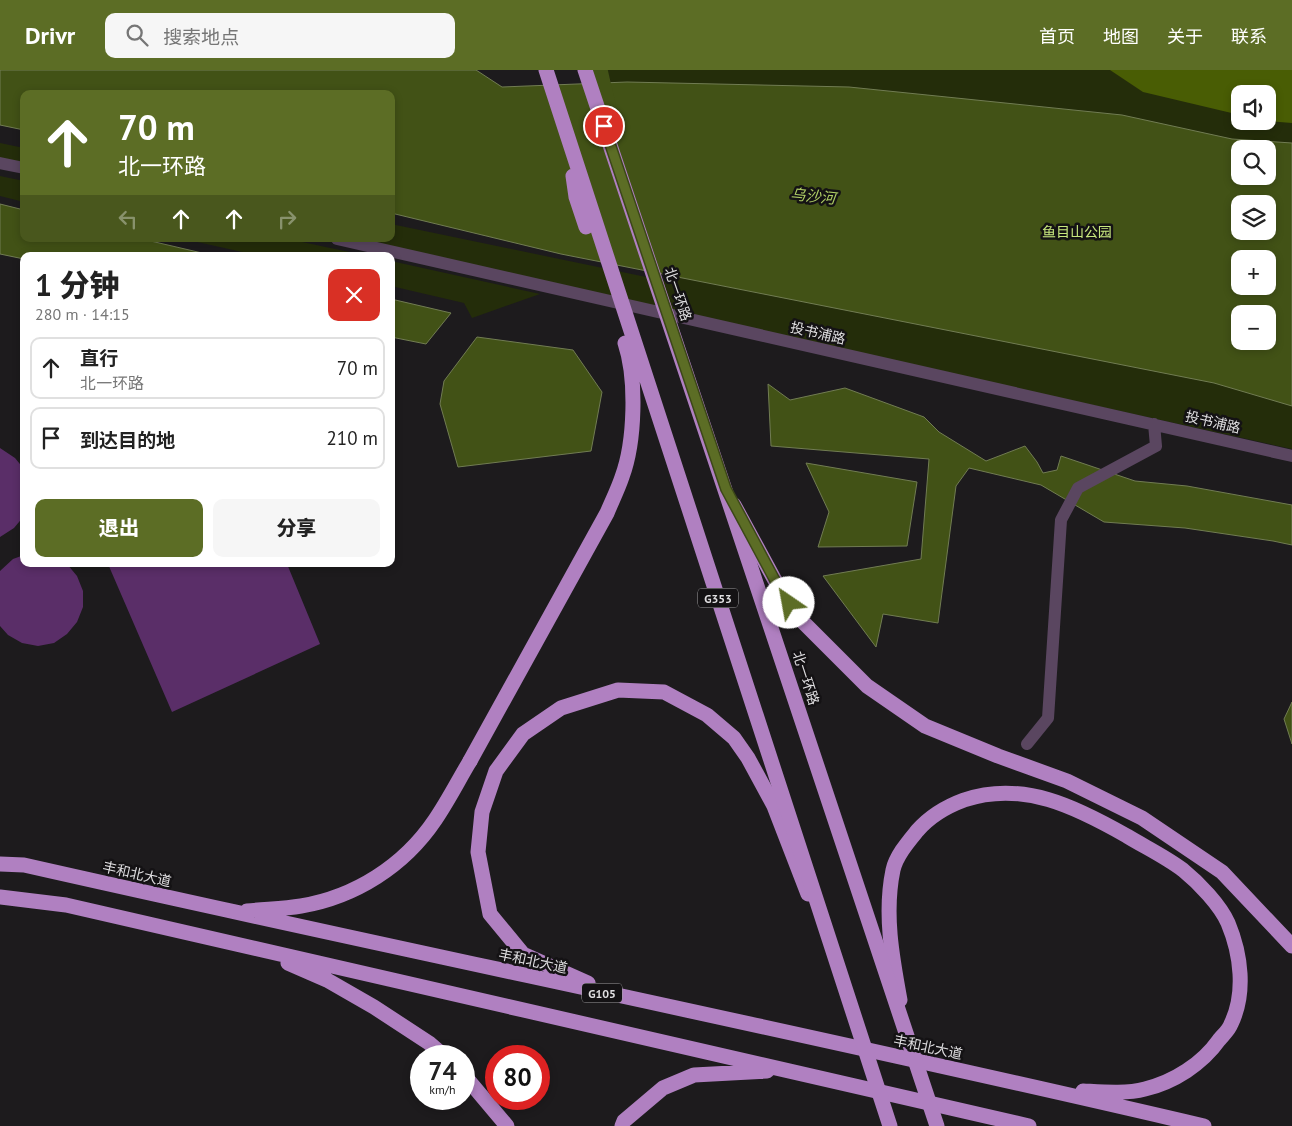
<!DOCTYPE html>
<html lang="zh">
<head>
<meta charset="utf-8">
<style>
  body { margin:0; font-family:"PT Sans","Noto Sans SC",sans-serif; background:#f6f6f6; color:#222; height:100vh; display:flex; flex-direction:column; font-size:19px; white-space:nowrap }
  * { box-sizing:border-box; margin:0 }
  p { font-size:16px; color:#767676 }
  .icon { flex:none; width:28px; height:28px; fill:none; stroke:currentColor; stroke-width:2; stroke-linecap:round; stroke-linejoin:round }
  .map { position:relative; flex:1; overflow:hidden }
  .side { position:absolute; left:20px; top:182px; width:375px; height:315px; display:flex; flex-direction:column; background:#fff; border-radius:10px; box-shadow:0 2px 8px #0003 }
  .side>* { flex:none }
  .top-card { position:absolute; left:20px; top:20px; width:375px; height:152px; border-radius:10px; box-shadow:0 2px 8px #0003; background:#5c6d25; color:#fff; overflow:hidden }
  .fabs { position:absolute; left:1231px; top:15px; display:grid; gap:10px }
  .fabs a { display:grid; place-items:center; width:45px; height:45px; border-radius:10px; background:#fff; box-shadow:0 2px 8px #0003; font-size:25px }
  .speed { position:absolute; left:410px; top:975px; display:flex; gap:10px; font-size:25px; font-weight:700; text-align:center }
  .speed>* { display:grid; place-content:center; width:65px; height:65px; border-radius:50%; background:#fff; box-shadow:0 2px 8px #0003; line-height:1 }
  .speed small { font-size:12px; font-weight:400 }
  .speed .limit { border:8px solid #d22; background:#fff; color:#111 }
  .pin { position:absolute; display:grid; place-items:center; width:42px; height:42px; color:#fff; margin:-21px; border:2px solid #fff; border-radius:50%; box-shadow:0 1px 5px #0007 }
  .me { position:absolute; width:55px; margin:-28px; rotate:327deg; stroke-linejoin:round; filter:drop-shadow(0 0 4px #0008) }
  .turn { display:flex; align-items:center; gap:18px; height:105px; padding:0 15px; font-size:22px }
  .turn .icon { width:65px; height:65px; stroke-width:2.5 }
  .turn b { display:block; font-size:35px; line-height:42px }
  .lanes { display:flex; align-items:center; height:48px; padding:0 15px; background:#0003; justify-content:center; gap:25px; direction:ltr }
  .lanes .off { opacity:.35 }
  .round { display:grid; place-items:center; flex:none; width:52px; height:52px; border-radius:10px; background:#f6f6f6 }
  .overview { display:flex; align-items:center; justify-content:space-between; height:85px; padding:0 15px }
  h1 { font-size:30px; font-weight:800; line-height:38px }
  .cta { display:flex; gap:10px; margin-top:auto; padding:10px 15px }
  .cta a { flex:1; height:58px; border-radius:10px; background:#5c6d25; color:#fff; font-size:20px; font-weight:800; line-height:58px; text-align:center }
  .cta a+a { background:#f6f6f6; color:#222 }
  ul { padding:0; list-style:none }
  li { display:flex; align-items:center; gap:15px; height:62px; margin:0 10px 8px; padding:0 5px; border:2px solid #e0e0e0; border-radius:10px }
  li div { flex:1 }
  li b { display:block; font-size:19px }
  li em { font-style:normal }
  header { display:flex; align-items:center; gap:30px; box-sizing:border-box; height:70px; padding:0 25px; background:#5c6d25; color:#fff }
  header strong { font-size:24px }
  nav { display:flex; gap:28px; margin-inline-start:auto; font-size:18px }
  .search { width:350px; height:45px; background:#f6f6f6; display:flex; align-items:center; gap:12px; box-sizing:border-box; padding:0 18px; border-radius:10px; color:#767676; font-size:19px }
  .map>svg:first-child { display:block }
</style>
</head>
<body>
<header>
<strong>Drivr</strong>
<div class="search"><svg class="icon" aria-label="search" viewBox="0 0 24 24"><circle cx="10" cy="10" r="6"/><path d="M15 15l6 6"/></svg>搜索地点</div>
<nav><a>首页</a><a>地图</a><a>关于</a><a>联系</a></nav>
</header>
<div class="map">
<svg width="1292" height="1056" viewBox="0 0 1292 1056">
  <rect width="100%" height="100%" fill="#1d1b1d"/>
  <!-- green -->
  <path fill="#242d0a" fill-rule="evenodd" d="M607,0H1292V379L339,169H391V154L675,213ZM1240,24H1268V51H1240ZM1240,79H1268V106H1240ZM1240,134H1268V161H1240ZM1240,189H1268V216H1240ZM1240,244H1268V271H1240Z
    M0,73L24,78V99L0,94Z
    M0,106L24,111V132L0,126Z
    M184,169H288L368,186H260Z
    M391,191L540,224L472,248L464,233L391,216Z"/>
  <!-- forest -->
  <path fill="#495d04" d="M1110,0H1292V53L1266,51H1268V24H1240V45L1143,22Z"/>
  <!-- water -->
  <path fill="#425216" stroke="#717c53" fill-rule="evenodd" d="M0,0H476L502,17L627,12L849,17L1122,45L1232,69L1292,73V336L1214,313L561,184L391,143V24H24V60L0,55ZM1240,79H1268V106H1240ZM1240,134H1268V161H1240ZM1240,189H1268V216H1240ZM1240,244H1268V271H1240Z
    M0,134L24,140V169H142L215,186H24V189L0,184Z
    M391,229L451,243L426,274L391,267Z
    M477,267L573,280L602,322L591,381L458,397L440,334L444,311Z
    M768,314L790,330L845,318L924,347L939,362L986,391L1025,376L1037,392L1043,403L1057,400L1061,386L1135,411L1187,416L1292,435V475L1273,471L1185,458L1104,452L1041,415L969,398L956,416L938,553L883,544L876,577L823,506L921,489L929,389L771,376Z
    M806,393L917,412L907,476L818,477L829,442Z
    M1292,632V674L1284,649Z"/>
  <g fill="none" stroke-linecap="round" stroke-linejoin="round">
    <!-- river -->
    <path stroke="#425216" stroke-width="21" d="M597,0L605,34"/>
  </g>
  <!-- building -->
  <path fill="#5a2e68" d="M0,378L15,388L24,399V446L14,458L0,467Z
    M24,485V494H67L77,506L83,521V537L77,552L67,564L54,573L38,576L22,573L8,565L0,556V501L13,489Z
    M108,494H287L320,574L172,642Z"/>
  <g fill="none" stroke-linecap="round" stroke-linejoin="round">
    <!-- minor -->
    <path stroke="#5a4660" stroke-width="12" d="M0,93L24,98
      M337,169L1292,386
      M1027,674L1048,648L1061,450L1078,418L1156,376L1154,354"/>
    <!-- highway -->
    <path stroke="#b080c1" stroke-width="15" d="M734,435L778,516L800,549L867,616L925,656L998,686L1067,711L1142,748L1222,802L1292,876
      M0,794L24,795C417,884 812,964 1204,1056
      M0,827L66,835L1029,1056
      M247,841C265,839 283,839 301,836C355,827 404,796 435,750C448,731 458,711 470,691
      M288,893L327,910L374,937L429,973L444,986
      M588,913L523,884L490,844L478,782L482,742L496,701L523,664L561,638L618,620L664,622L707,645L734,668L748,688L774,736L808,824
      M900,930C892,887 884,843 893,800C896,786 908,772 917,761C930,746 945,737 964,730C1023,710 1076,737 1127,766C1145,777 1166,787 1183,800C1199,813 1220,835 1228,853C1241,884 1246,923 1231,954C1229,960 1223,965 1219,970C1202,994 1174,1012 1145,1019C1126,1024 1103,1022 1083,1021
      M464,1005L507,1056
      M622,1056L624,1051L663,1018L694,1005L767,1001"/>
    <!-- highway-bridge -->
    <path stroke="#b080c1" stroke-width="15" d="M546,0L890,1056
      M585,0L937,1056
      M573,106L576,127L586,157
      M470,691L607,443C612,431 618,419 622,407C635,372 637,309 625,273"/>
  </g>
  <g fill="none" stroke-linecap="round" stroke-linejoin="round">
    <defs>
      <path id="route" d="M604,56L726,419L778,516L789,533"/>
    </defs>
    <!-- route casing -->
    <use href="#route" stroke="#3c4718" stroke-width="12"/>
    <!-- route -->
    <use href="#route" stroke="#5c6d25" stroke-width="9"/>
  </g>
  <g text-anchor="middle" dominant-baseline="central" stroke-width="5" stroke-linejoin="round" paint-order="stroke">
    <!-- shield labels -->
    <g fill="#141214" stroke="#a2a1a3" stroke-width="1">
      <rect x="698" y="518.5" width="40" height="19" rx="4"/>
      <rect x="582" y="913.5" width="40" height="19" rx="4"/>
    </g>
    <g font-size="12" font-weight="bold" fill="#dfdee0">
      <text x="718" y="528">G353</text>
      <text x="602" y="923">G105</text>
    </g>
    <!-- park labels -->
    <g font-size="14" fill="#c7e77e" stroke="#141214">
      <text x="1077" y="162">鱼目山公园</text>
    </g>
    <!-- street labels -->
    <g font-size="14" fill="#dfdee0" stroke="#141214">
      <text transform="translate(678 224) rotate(71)">北一环路</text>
      <text transform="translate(818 263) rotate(13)">投书浦路</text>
      <text transform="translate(1213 352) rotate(13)">投书浦路</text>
      <text transform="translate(806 608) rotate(72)">北一环路</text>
      <text transform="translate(137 804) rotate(13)">丰和北大道</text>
      <text transform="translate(533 891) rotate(12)">丰和北大道</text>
      <text transform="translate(928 977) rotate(12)">丰和北大道</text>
    </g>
    <!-- water labels -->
    <g font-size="15" font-style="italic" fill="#afce65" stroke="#141214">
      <text transform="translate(813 126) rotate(6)">乌沙河</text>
    </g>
  </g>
</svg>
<div class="fabs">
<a><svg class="icon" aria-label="sound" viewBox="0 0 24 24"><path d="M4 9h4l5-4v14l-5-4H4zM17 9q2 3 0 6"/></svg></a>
<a><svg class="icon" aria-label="search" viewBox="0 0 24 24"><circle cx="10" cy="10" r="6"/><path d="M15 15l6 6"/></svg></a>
<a><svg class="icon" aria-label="layers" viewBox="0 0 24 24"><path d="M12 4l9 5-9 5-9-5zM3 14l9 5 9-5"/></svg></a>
<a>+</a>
<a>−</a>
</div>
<div class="speed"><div>74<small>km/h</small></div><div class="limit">80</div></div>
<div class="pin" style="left:604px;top:56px;background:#d93025"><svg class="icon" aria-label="arrive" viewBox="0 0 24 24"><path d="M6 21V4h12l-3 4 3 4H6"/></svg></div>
<svg class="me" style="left:789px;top:533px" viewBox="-20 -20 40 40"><circle r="19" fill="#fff"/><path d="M0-13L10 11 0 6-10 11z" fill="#5c6d25"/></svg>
<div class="top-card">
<div class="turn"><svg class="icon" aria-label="ahead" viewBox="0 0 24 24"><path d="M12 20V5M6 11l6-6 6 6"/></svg><div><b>70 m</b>北一环路</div></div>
<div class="lanes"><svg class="icon off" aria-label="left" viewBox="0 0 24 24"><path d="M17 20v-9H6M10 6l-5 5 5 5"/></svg><svg class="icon" aria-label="ahead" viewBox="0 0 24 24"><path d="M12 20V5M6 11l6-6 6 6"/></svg><svg class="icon" aria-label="ahead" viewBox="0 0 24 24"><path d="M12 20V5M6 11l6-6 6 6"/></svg><svg class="icon off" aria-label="right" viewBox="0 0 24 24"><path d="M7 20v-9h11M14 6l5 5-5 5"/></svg></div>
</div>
<section class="side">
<div class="overview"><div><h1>1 分钟</h1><p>280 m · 14:15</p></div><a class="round" style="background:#d93025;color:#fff"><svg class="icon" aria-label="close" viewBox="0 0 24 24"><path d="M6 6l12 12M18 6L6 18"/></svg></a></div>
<ul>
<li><svg class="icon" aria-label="ahead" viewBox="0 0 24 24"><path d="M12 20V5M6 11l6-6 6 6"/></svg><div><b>直行</b><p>北一环路</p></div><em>70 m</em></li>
<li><svg class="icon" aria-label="arrive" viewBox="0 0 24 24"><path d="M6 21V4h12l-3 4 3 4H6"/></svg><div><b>到达目的地</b></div><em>210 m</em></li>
</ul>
<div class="cta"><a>退出</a><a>分享</a></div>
</section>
</div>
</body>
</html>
